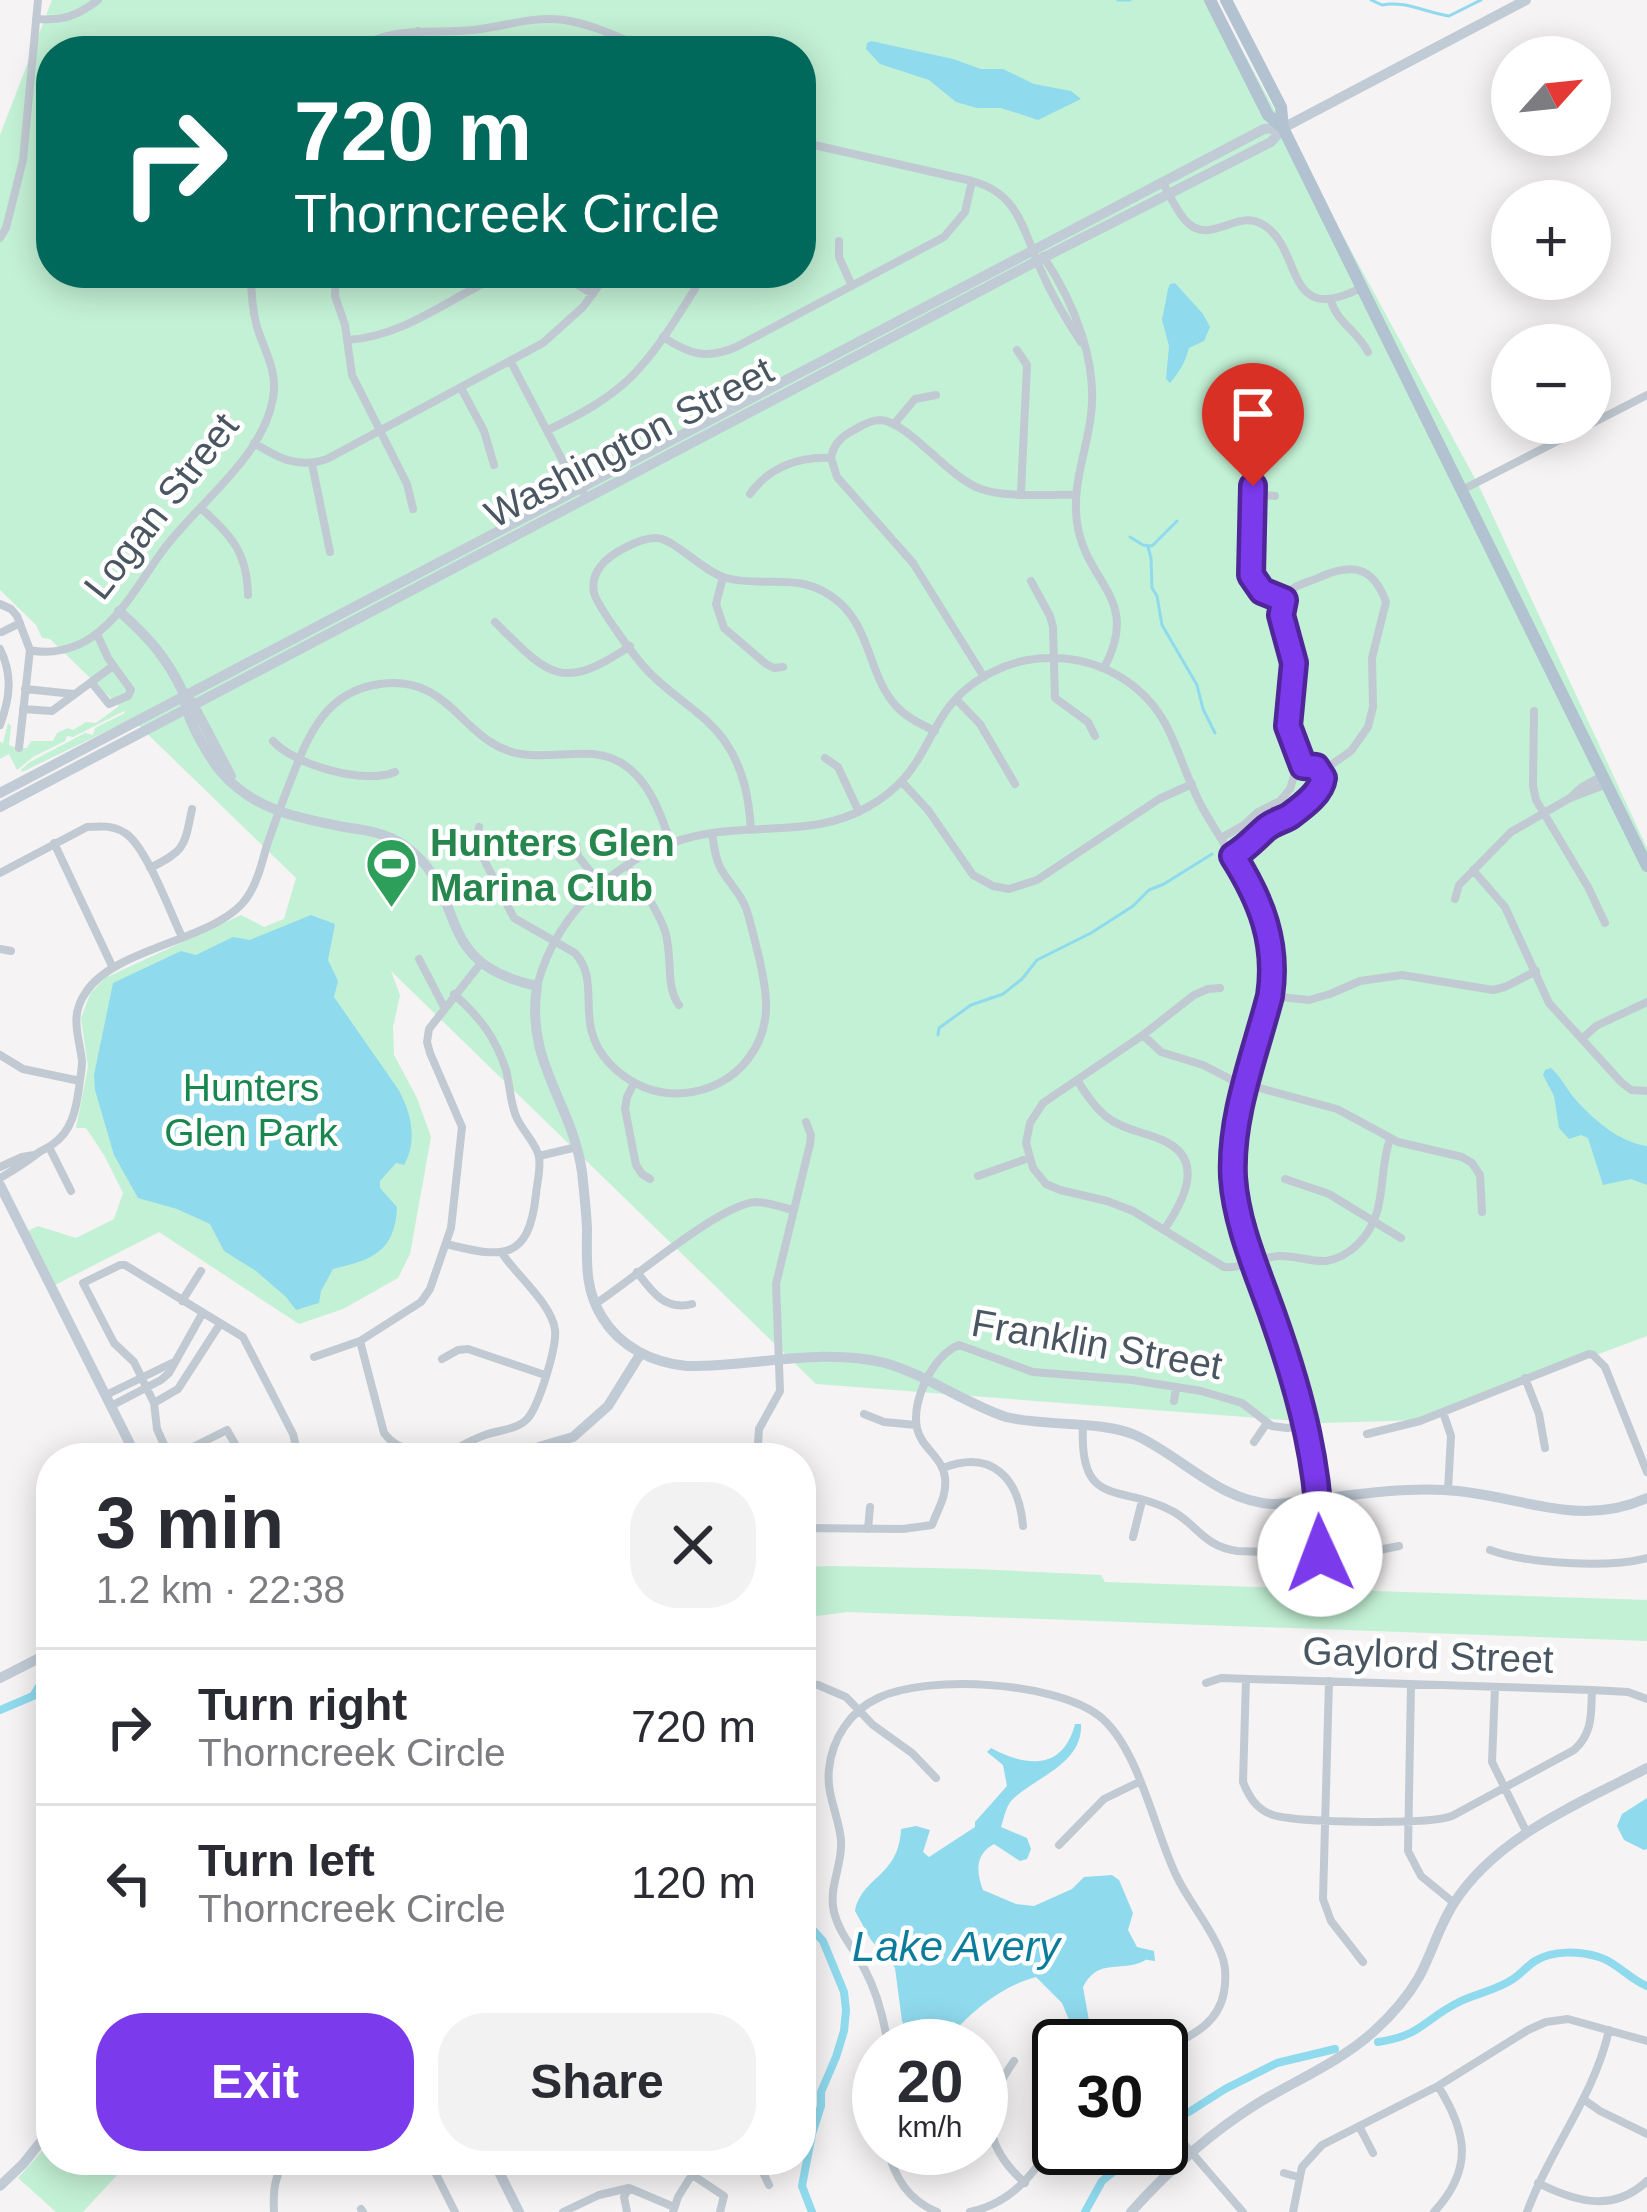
<!DOCTYPE html>
<html lang="en">
<head>
<meta charset="utf-8">
<style>
  body { margin:0; font-family:Helvetica,sans-serif; background:#f2f2f3; color:#2b2b33; height:100vh; display:flex; flex-direction:column; font-size:45px; white-space:nowrap }
  * { box-sizing:border-box; margin:0 }
  p { font-size:39px; color:#7c7c81 }
  .icon { flex:none; width:66px; height:66px; fill:none; stroke:currentColor; stroke-width:2; stroke-linecap:round; stroke-linejoin:round }
  .map { position:relative; flex:1; overflow:hidden }
  .panel { position:absolute; left:36px; top:1443px; width:780px; height:732px; display:flex; flex-direction:column; background:#fff; border-radius:48px; box-shadow:0 6px 30px #0003 }
  .panel>* { flex:none }
  .banner { position:absolute; left:36px; top:36px; width:780px; height:252px; border-radius:48px; box-shadow:0 6px 30px #0003; background:#00695c; color:#fff; overflow:hidden }
  .needle { width:78px; rotate:63deg }
  .tools { position:absolute; left:1491px; top:36px; display:grid; gap:24px }
  .tools a { display:grid; place-items:center; width:120px; height:120px; border-radius:50%; background:#fff; box-shadow:0 6px 30px #0003; font-size:60px }
  .speed { position:absolute; left:852px; top:2019px; display:flex; gap:24px; font-size:60px; font-weight:700; text-align:center }
  .speed>* { display:grid; place-content:center; width:156px; height:156px; border-radius:50%; background:#fff; box-shadow:0 6px 30px #0003; line-height:1 }
  .speed small { font-size:30px; font-weight:400 }
  .speed .limit { border:6px solid #111; border-radius:18px; background:#fff; color:#111 }
  .pin { position:absolute; display:grid; place-items:center; width:102px; height:102px; color:#fff; margin:-123px -51px; border-radius:50% 50% 50% 0; rotate:-45deg; box-shadow:0 0 12px #0007 }
  .pin .icon { rotate:45deg }
  .me { position:absolute; width:132px; margin:-66px; rotate:358deg; stroke-linejoin:round; filter:drop-shadow(0 0 9px #0008) }
  .turn { display:flex; align-items:center; gap:42px; height:252px; padding:0 60px; font-size:54px }
  .turn .icon { width:156px; height:156px; stroke-width:2.5 }
  .turn b { display:block; font-size:84px; line-height:102px }
  .round { display:grid; place-items:center; flex:none; width:126px; height:126px; border-radius:48px; background:#f2f2f3 }
  .overview { display:flex; align-items:center; justify-content:space-between; height:204px; padding:0 60px }
  h1 { font-size:72px; font-weight:800; line-height:90px }
  .primary-button { display:flex; gap:24px; margin-top:auto; padding:24px 60px }
  .primary-button a { flex:1; height:138px; border-radius:48px; background:#7c3aed; color:#fff; font-size:48px; font-weight:800; line-height:138px; text-align:center }
  .primary-button a+a { background:#f2f2f3; color:#2b2b33 }
  ul { padding:0; list-style:none }
  li { display:flex; align-items:center; gap:36px; height:156px; padding:0 60px; border-top:3px solid #e1e1e2 }
  li div { flex:1 }
  li b { display:block; font-size:45px }
  li em { font-style:normal }
  .map>svg:first-child { display:block }
</style>
</head>
<body>
<div class="map">
<svg width="1647" height="2212" viewBox="0 0 1647 2212">
  <rect width="100%" height="100%" fill="#f5f3f3"/>
  <!-- green -->
  <path fill="#c3f1d5" fill-rule="evenodd" d="M52,0H1215L1479,486L1647,848V1336L1421,1420L1323,1423L816,1384L391,971L400,995L393,1027L394,1055L417,1098L431,1137L410,1254L398,1278L343,1309L299,1324L159,1232L51,1287L24,1233L38,1226L76,1238L114,1219L123,1193L104,1155L86,1128H76L88,1067L81,1018L90,994L105,978L241,915L264,927L284,919L296,878L132,719L22,772L21,770L30,762L85,733L93,735L95,728L125,713L124,711L73,737L67,736L65,741L33,757L17,770L9,754L0,759V742L3,743L8,723L11,726L9,745L16,748H27L31,741H53L57,733L68,728L73,730L86,722L96,723L119,706L50,639L42,638L36,625L0,590V135ZM51,51H801V273H51Z
    M834,1566L976,1569L1101,1575L1105,1582L1647,1600V1641L848,1612L801,1618V1567Z
    M51,2141V2160H131L83,2212H56L18,2178Z"/>
  <!-- water -->
  <path fill="#90daee" d="M871,41L953,59L981,69H1003L1034,84L1071,91L1081,99L1038,120L1001,108H977L956,102L929,80L880,64L866,49L867,43Z
    M1175,283L1203,314L1210,327L1204,341L1189,348C1185,363 1180,371 1170,383L1166,379L1169,346L1162,320L1168,289L1170,284Z
    M311,915L335,924L328,960L338,981L334,997L398,1089C411,1111 418,1141 404,1165L396,1163L380,1181V1188L397,1207C395,1252 372,1260 333,1269L321,1291L319,1303L296,1310L286,1297L256,1271L224,1251L210,1224L177,1209L138,1198L114,1155L95,1090L94,1075L113,983L181,951L196,955L233,937L250,940Z
    M1551,1068C1561,1077 1566,1088 1575,1099C1594,1120 1619,1142 1647,1146V1185L1631,1179L1603,1185L1588,1138L1581,1135L1569,1139L1559,1128L1554,1096L1543,1075L1545,1070Z
    M1075,1724H1081C1083,1764 1035,1777 1012,1800C1006,1806 1004,1818 1001,1827L1027,1838L1031,1849L1027,1859L1020,1861L994,1844C975,1854 976,1872 983,1890L1016,1904L1034,1906L1072,1889L1084,1877L1112,1875L1119,1880L1133,1913L1128,1930L1137,1947L1154,1951L1155,1961C1138,1959 1153,1959 1136,1964C1112,1970 1097,1961 1083,1987L1091,2032L1085,2045L1077,2039L1062,2003L1036,1977C1002,1986 971,2011 949,2038L939,2040L929,2032H907L902,2021L895,1968L871,1940L855,1911C862,1876 899,1877 901,1829L916,1826L930,1830L923,1852L929,1857L975,1827V1822L1007,1786L1003,1765L987,1752L991,1748C1026,1767 1063,1771 1075,1724Z
    M1647,1798V1849L1644,1850L1624,1840L1617,1826L1622,1814Z"/>
  <g fill="none" stroke-linecap="round" stroke-linejoin="round">
    <!-- stream -->
    <path stroke="#90daee" stroke-width="3" d="M1118,0H1130
      M1371,0L1382,5C1404,0 1427,13 1449,16L1481,0
      M1130,537L1143,545L1152,546L1177,521
      M1148,547L1151,558L1152,588L1157,596L1162,625L1197,685L1203,709L1215,733
      M938,1035L939,1028L971,1005L1003,994L1022,979L1037,960L1091,933L1133,906L1149,890L1164,884L1212,854"/>
    <!-- canal -->
    <path stroke="#90daee" stroke-width="8" d="M0,1710L33,1696L40,1685L51,1681
      M801,1917L823,1941L844,1992L846,2010L844,2031L836,2057L821,2092V2106L812,2134L802,2186L812,2212
      M1378,2042C1422,2036 1425,2018 1461,2001C1478,1993 1497,1990 1513,1979C1521,1974 1527,1966 1535,1961C1553,1950 1579,1951 1599,1957C1618,1963 1629,1979 1647,1986
      M1189,2112L1225,2089L1277,2063L1335,2049
      M1085,2212L1102,2181L1143,2148"/>
    <!-- street -->
    <path stroke="#c1cad2" stroke-width="8" d="M36,19C63,21 77,16 98,0
      M418,31L419,51
      M354,51C392,23 437,36 481,29C509,25 535,16 564,20C594,24 623,40 652,51
      M801,142L972,181C1018,193 1023,229 1039,266C1050,292 1065,318 1081,342
      M1163,183C1170,195 1177,213 1188,223C1210,244 1236,211 1260,223C1305,245 1281,329 1361,288
      M0,238L6,228L23,160L38,0
      M839,241V257L852,286
      M1043,256C1074,302 1100,365 1090,422C1085,455 1072,487 1077,522C1085,584 1142,597 1104,668
      M336,273L335,296L345,325L352,375L407,484L413,509
      M558,273L593,294
      M1331,301C1337,322 1358,332 1368,352
      M663,337C689,354 706,360 736,347L944,237L965,212L972,181
      M348,340C407,336 453,295 505,273
      M1017,350L1027,365L1021,493
      M511,362L567,469L587,498
      M461,388L484,431L494,465
      M1239,405C1214,442 1252,450 1253,483C1254,505 1246,562 1253,579C1259,592 1271,595 1284,600
      M894,424L915,399L936,395
      M548,430C579,415 610,399 634,374C662,345 683,307 705,273
      M254,443C279,458 297,469 327,459L543,343L583,307L608,273
      M831,458C834,443 841,437 854,430C862,425 871,420 880,420C908,421 948,478 981,489C1007,498 1048,494 1076,495
      M831,458L837,477L913,563L984,677
      M312,464L330,552
      M1462,490L1647,395
      M750,494C769,467 800,456 831,458
      M1252,494L1275,496
      M201,508C231,536 247,551 248,595
      M723,577L716,604L724,628L766,664L774,668L783,667
      M1031,581L1050,616L1053,627L1055,698L1088,722L1095,736
      M0,604L11,609L17,616L30,650L19,748
      M495,622C548,675 561,693 630,646
      M2,632L20,623
      M0,649C13,675 10,698 0,725
      M30,650C50,655 75,649 92,637C122,616 140,582 161,553C195,505 263,459 273,398C278,372 265,352 257,327C252,309 251,292 251,273
      M91,682L109,704L128,696L131,690L108,658L97,634
      M25,689L74,694
      M956,699L980,724L1015,784
      M23,709L52,711L113,666
      M1534,711L1533,786L1536,800L1588,887L1605,923
      M273,741C294,765 365,785 395,772
      M825,758L838,767L859,812
      M1303,766C1296,752 1289,737 1288,721C1287,699 1297,679 1294,656C1291,639 1277,619 1283,602C1289,584 1306,584 1320,577C1352,563 1373,566 1386,602L1372,658L1373,707L1368,727L1351,751L1321,772
      M902,782L928,810L973,875L993,886L1009,889L1037,880L1159,799L1192,784
      M1571,797L1582,787L1602,776
      M479,827L476,841L477,846L514,918L575,953C603,984 572,1022 609,1063C629,1084 656,1096 684,1093C709,1091 733,1079 748,1059C774,1025 767,991 758,953C754,938 751,923 746,908C740,893 729,883 721,869C715,858 714,846 712,833
      M751,830C749,799 744,770 726,743C705,712 670,696 646,669C634,656 598,607 594,593C592,583 594,575 600,567C609,554 639,538 656,538C674,538 703,572 726,578C768,589 802,569 840,603C871,631 869,676 896,706C907,718 921,724 935,731
      M1221,838L1244,825L1258,812L1280,801L1290,789L1295,773L1303,766
      M575,839L578,856L601,885
      M54,843L113,968
      M1233,856L1252,845L1270,825L1294,813L1303,802L1318,793L1323,785L1321,772
      M627,865C640,886 657,908 665,931C673,956 665,987 679,1005
      M150,868C186,850 184,847 192,809
      M1473,870L1505,907L1549,1003L1621,1082L1631,1090L1647,1091
      M0,873L87,827C100,826 113,825 125,833C146,846 170,912 182,937
      M1455,899L1459,885L1511,832L1570,798L1607,784
      M0,949L11,951
      M419,959L444,1007
      M537,986C558,906 630,845 712,833C748,828 785,830 820,824C853,818 885,801 906,776C922,758 930,735 944,714C967,679 1011,657 1052,658C1102,658 1148,686 1169,731C1182,758 1190,788 1206,814C1237,868 1272,904 1272,970C1272,995 1265,1018 1258,1041C1245,1090 1227,1142 1235,1193C1244,1249 1269,1304 1287,1357C1309,1421 1321,1486 1320,1554
      M1220,988L1208,989L1194,995L1143,1035L1043,1103L1030,1123L1026,1143L1033,1168L1046,1184L1060,1190L1107,1201L1133,1211L1224,1267C1244,1269 1260,1257 1279,1256C1295,1255 1310,1262 1326,1261C1338,1259 1349,1253 1358,1244C1389,1213 1377,1176 1390,1139
      M1270,996L1309,1000L1330,994L1360,981L1402,975L1493,990L1505,987L1536,971
      M1143,1035L1161,1052L1203,1065L1234,1081L1337,1109L1398,1142L1462,1157L1472,1163L1480,1175L1482,1212
      M1582,1039L1596,1026L1647,1002
      M0,1055L23,1069L80,1081
      M1077,1080C1086,1094 1095,1108 1108,1118C1124,1130 1144,1132 1162,1140C1207,1159 1183,1202 1164,1230
      M634,1083L627,1097L625,1109L636,1165L642,1174L650,1179
      M49,1147L71,1191
      M539,1156L577,1147
      M0,1167L22,1157L34,1155
      M978,1176L1029,1158
      M0,1178C14,1170 25,1163 38,1153C42,1150 48,1148 53,1144C72,1131 76,1109 79,1088C80,1079 82,1070 82,1061C79,1035 69,1016 86,992C116,946 221,940 248,896C258,881 262,862 267,845C275,822 283,800 292,777C309,733 327,691 380,684C453,674 461,744 521,754C545,758 569,752 593,754C641,758 658,805 671,844
      M1285,1179L1329,1194L1401,1238
      M446,1244C502,1258 529,1262 536,1194C537,1183 541,1168 539,1157C536,1142 521,1130 516,1116C510,1102 510,1085 506,1070C495,1036 480,1018 454,994
      M637,1272C652,1292 665,1311 692,1304
      M182,1301L201,1271
      M595,1304C630,1282 719,1204 756,1202C768,1202 781,1207 793,1210
      M360,1341L384,1433C391,1442 396,1445 407,1449C446,1465 449,1448 485,1435C498,1430 518,1430 528,1418C539,1405 557,1347 555,1330C552,1304 516,1275 502,1253
      M314,1357L360,1341L421,1302L430,1289L451,1228L462,1127L430,1053L427,1042L429,1029L481,963
      M442,1359L458,1350L468,1349L545,1375
      M1525,1378L1539,1414L1545,1448
      M106,1395L172,1363
      M1174,1401L1176,1388
      M154,1403L178,1389L220,1324
      M111,1406L161,1380L169,1373L202,1314
      M1443,1412L1451,1436L1448,1490
      M864,1414L884,1422L916,1425
      M1083,1427C1079,1511 1123,1483 1174,1512C1199,1527 1204,1546 1237,1551L1354,1555L1399,1546
      M1367,1434L1420,1421L1589,1354L1593,1355L1605,1367L1647,1472
      M1254,1442L1267,1423
      M465,1444L472,1458
      M170,1458L157,1429L154,1403L134,1362L114,1343L83,1283L120,1265H125L243,1337L293,1434L299,1458
      M171,1458L227,1430L243,1458
      M757,1458L759,1429L780,1391L776,1284L810,1144L811,1135L806,1122
      M943,1468C992,1449 1019,1478 1023,1526
      M801,1528L903,1529L932,1525C938,1508 947,1497 945,1478C943,1457 921,1448 917,1428C911,1401 933,1355 959,1345L1033,1372L1132,1380L1201,1391L1242,1403L1272,1426L1287,1428L1307,1425
      M868,1529L870,1507
      M1133,1537L1142,1501
      M1490,1550C1528,1564 1608,1568 1647,1558
      M1246,1679L1243,1782C1249,1797 1257,1810 1273,1815C1298,1823 1428,1825 1452,1816L1574,1750C1593,1733 1591,1714 1592,1690
      M1329,1681L1323,1899L1331,1921L1363,1962
      M801,1683L818,1685L846,1697L873,1725L912,1753L936,1778
      M1206,1683L1221,1678L1592,1690L1628,1692L1647,1699
      M1411,1685L1408,1851L1421,1876L1454,1903
      M1495,1687L1492,1762L1527,1833
      M1059,1845L1104,1799L1139,1782
      M888,2046C884,2019 877,1992 864,1968C854,1949 839,1933 834,1912C828,1887 843,1865 841,1840C839,1816 826,1795 829,1769C832,1739 850,1711 878,1698C928,1674 1054,1682 1098,1715C1139,1746 1154,1831 1177,1877C1190,1904 1212,1928 1222,1956C1226,1967 1226,1980 1224,1992C1218,2026 1188,2037 1161,2051
      M1014,2061C981,2107 981,2144 1025,2183
      M801,2082L807,2085
      M1583,2099L1600,2111L1647,2134
      M1161,2117L1243,2212
      M1359,2126L1373,2153
      M887,2148C895,2178 908,2200 937,2212
      M255,2160L278,2172
      M429,2160L455,2212
      M757,2160L769,2185
      M184,2171L193,2160
      M1284,2173L1298,2177
      M691,2174L724,2196L720,2212
      M1538,2183C1578,2203 1614,2212 1647,2181
      M361,2209L363,2212
      M274,2212C273,2192 274,2176 286,2160
      M563,2212L599,2195L629,2188L674,2207
      M627,2212L624,2197L628,2189
      M673,2212L678,2197L701,2160
      M970,2212C1015,2202 1035,2171 1059,2135
      M1293,2212L1302,2167L1322,2145L1438,2086L1528,2030L1546,2022L1568,2019L1647,2041
      M1434,2212C1474,2169 1467,2132 1438,2086
      M1527,2212C1551,2147 1594,2097 1609,2030"/>
    <!-- secondary -->
    <path stroke="#c1cbd6" stroke-width="10" d="M119,611C147,636 165,655 182,690C184,695 184,701 186,707C190,724 210,759 221,772C254,810 297,818 344,827C366,830 387,833 405,846C471,893 428,963 537,986C525,1063 572,1102 582,1172C584,1190 586,1209 587,1228C587,1260 584,1288 602,1317C620,1347 653,1363 687,1366C752,1367 821,1347 885,1363C927,1375 964,1403 1006,1417C1045,1427 1100,1420 1135,1435C1182,1456 1221,1503 1275,1504C1331,1499 1389,1487 1444,1490C1517,1493 1575,1530 1647,1498
      M192,702L231,776
      M0,793L1264,129L1283,128
      M0,807L1037,261L1271,142L1283,128L1526,0
      M0,1185L137,1458
      M485,1458L507,1450
      M501,1458L573,1437L608,1406L641,1353
      M0,1678L51,1652
      M493,2160L519,2212
      M0,2186L23,2164L51,2129
      M1131,2212C1167,2172 1209,2134 1255,2105C1294,2081 1338,2063 1372,2033C1390,2017 1407,1998 1419,1977C1432,1953 1439,1926 1454,1903C1498,1835 1579,1804 1647,1768"/>
    <!-- primary -->
    <path stroke="#b3c2d1" stroke-width="12" d="M1210,0L1268,115L1283,128
      M1226,0L1281,107L1283,128L1647,866"/>
  </g>
  <g fill="none" stroke-linecap="round" stroke-linejoin="round">
    <defs>
      <path id="route" d="M1253,486L1251,575L1262,591L1284,600L1281,615L1294,663L1288,726L1303,766L1316,767L1323,778C1321,793 1303,806 1291,815C1282,821 1272,822 1264,830C1253,840 1246,848 1233,856C1261,900 1278,943 1270,996C1255,1054 1230,1116 1233,1177C1236,1225 1258,1273 1274,1319C1301,1396 1321,1471 1320,1554"/>
    </defs>
    <!-- route casing -->
    <use href="#route" stroke="#51269a" stroke-width="30"/>
    <!-- route -->
    <use href="#route" stroke="#7c3aed" stroke-width="21"/>
  </g>
  <!-- icons -->
  <defs>
    <symbol id="stadium-pin" viewBox="-11 -11 22 30"><path d="M0 17L-7.5 6A9.5 9.5 0 1 1 7.5 6Z" fill="#2e9e5b" stroke="#fff"/><path d="M0-5a6.5 5 0 1 0 0 10a6.5 5 0 1 0 0-10ZM-3.5-1.8h7v3.6h-7Z" fill="#fff"/></symbol>
  </defs>
  <g fill-rule="evenodd">
    <use href="#stadium-pin" x="362" y="834" width="59" height="81"/>
  </g>
  <g text-anchor="middle" dominant-baseline="central" stroke-width="9" stroke-linejoin="round" paint-order="stroke">
    <!-- street labels -->
    <g font-size="39" fill="#4a5661" stroke="#fff">
      <text transform="translate(629 442) rotate(-28)">Washington Street</text>
      <text transform="translate(161 506) rotate(-52)">Logan Street</text>
      <text transform="translate(1097 1344) rotate(10)">Franklin Street</text>
      <text transform="translate(1428 1655) rotate(2)">Gaylord Street</text>
    </g>
    <!-- leisure labels -->
    <g font-size="39" font-weight="bold" fill="#27864d" stroke="#fff" text-anchor="start">
      <text x="430" y="842">Hunters Glen<tspan x="430" dy="45">Marina Club</tspan></text>
    </g>
    <!-- park labels -->
    <g font-size="39" fill="#17864f" stroke="#fff">
      <text x="251" y="1087">Hunters<tspan x="251" dy="45">Glen Park</tspan></text>
    </g>
    <!-- water labels -->
    <g font-size="42" font-style="italic" fill="#0c7c9b" stroke="#fff">
      <text x="956" y="1946">Lake Avery</text>
    </g>
  </g>
</svg>
<div class="tools">
<a><svg class="needle" viewBox="-14 -14 28 28"><path d="M0-13l5 13h-10z" fill="#e53935"/><path d="M0 13l5-13h-10z" fill="#7c7c81"/></svg></a>
<a>+</a>
<a>−</a>
</div>
<div class="speed"><div>20<small>km/h</small></div><div class="limit">30</div></div>
<div class="pin" style="left:1253px;top:486px;background:#d93025"><svg class="icon" aria-label="arrive" viewBox="0 0 24 24"><path d="M6 21V4h12l-3 4 3 4H6"/></svg></div>
<svg class="me" style="left:1320px;top:1554px" viewBox="-20 -20 40 40"><circle r="19" fill="#fff"/><path d="M0-13L10 11 0 6-10 11z" fill="#7c3aed"/></svg>
<div class="banner">
<div class="turn"><svg class="icon" aria-label="right" viewBox="0 0 24 24"><path d="M7 20v-9h11M14 6l5 5-5 5"/></svg><div><b>720 m</b>Thorncreek Circle</div></div>
</div>
<section class="panel">
<div class="overview"><div><h1>3 min</h1><p>1.2 km · 22:38</p></div><a class="round"><svg class="icon" aria-label="close" viewBox="0 0 24 24"><path d="M6 6l12 12M18 6L6 18"/></svg></a></div>
<ul>
<li><svg class="icon" aria-label="right" viewBox="0 0 24 24"><path d="M7 20v-9h11M14 6l5 5-5 5"/></svg><div><b>Turn right</b><p>Thorncreek Circle</p></div><em>720 m</em></li>
<li><svg class="icon" aria-label="left" viewBox="0 0 24 24"><path d="M17 20v-9H6M10 6l-5 5 5 5"/></svg><div><b>Turn left</b><p>Thorncreek Circle</p></div><em>120 m</em></li>
</ul>
<div class="primary-button"><a>Exit</a><a>Share</a></div>
</section>
</div>
</body>
</html>
